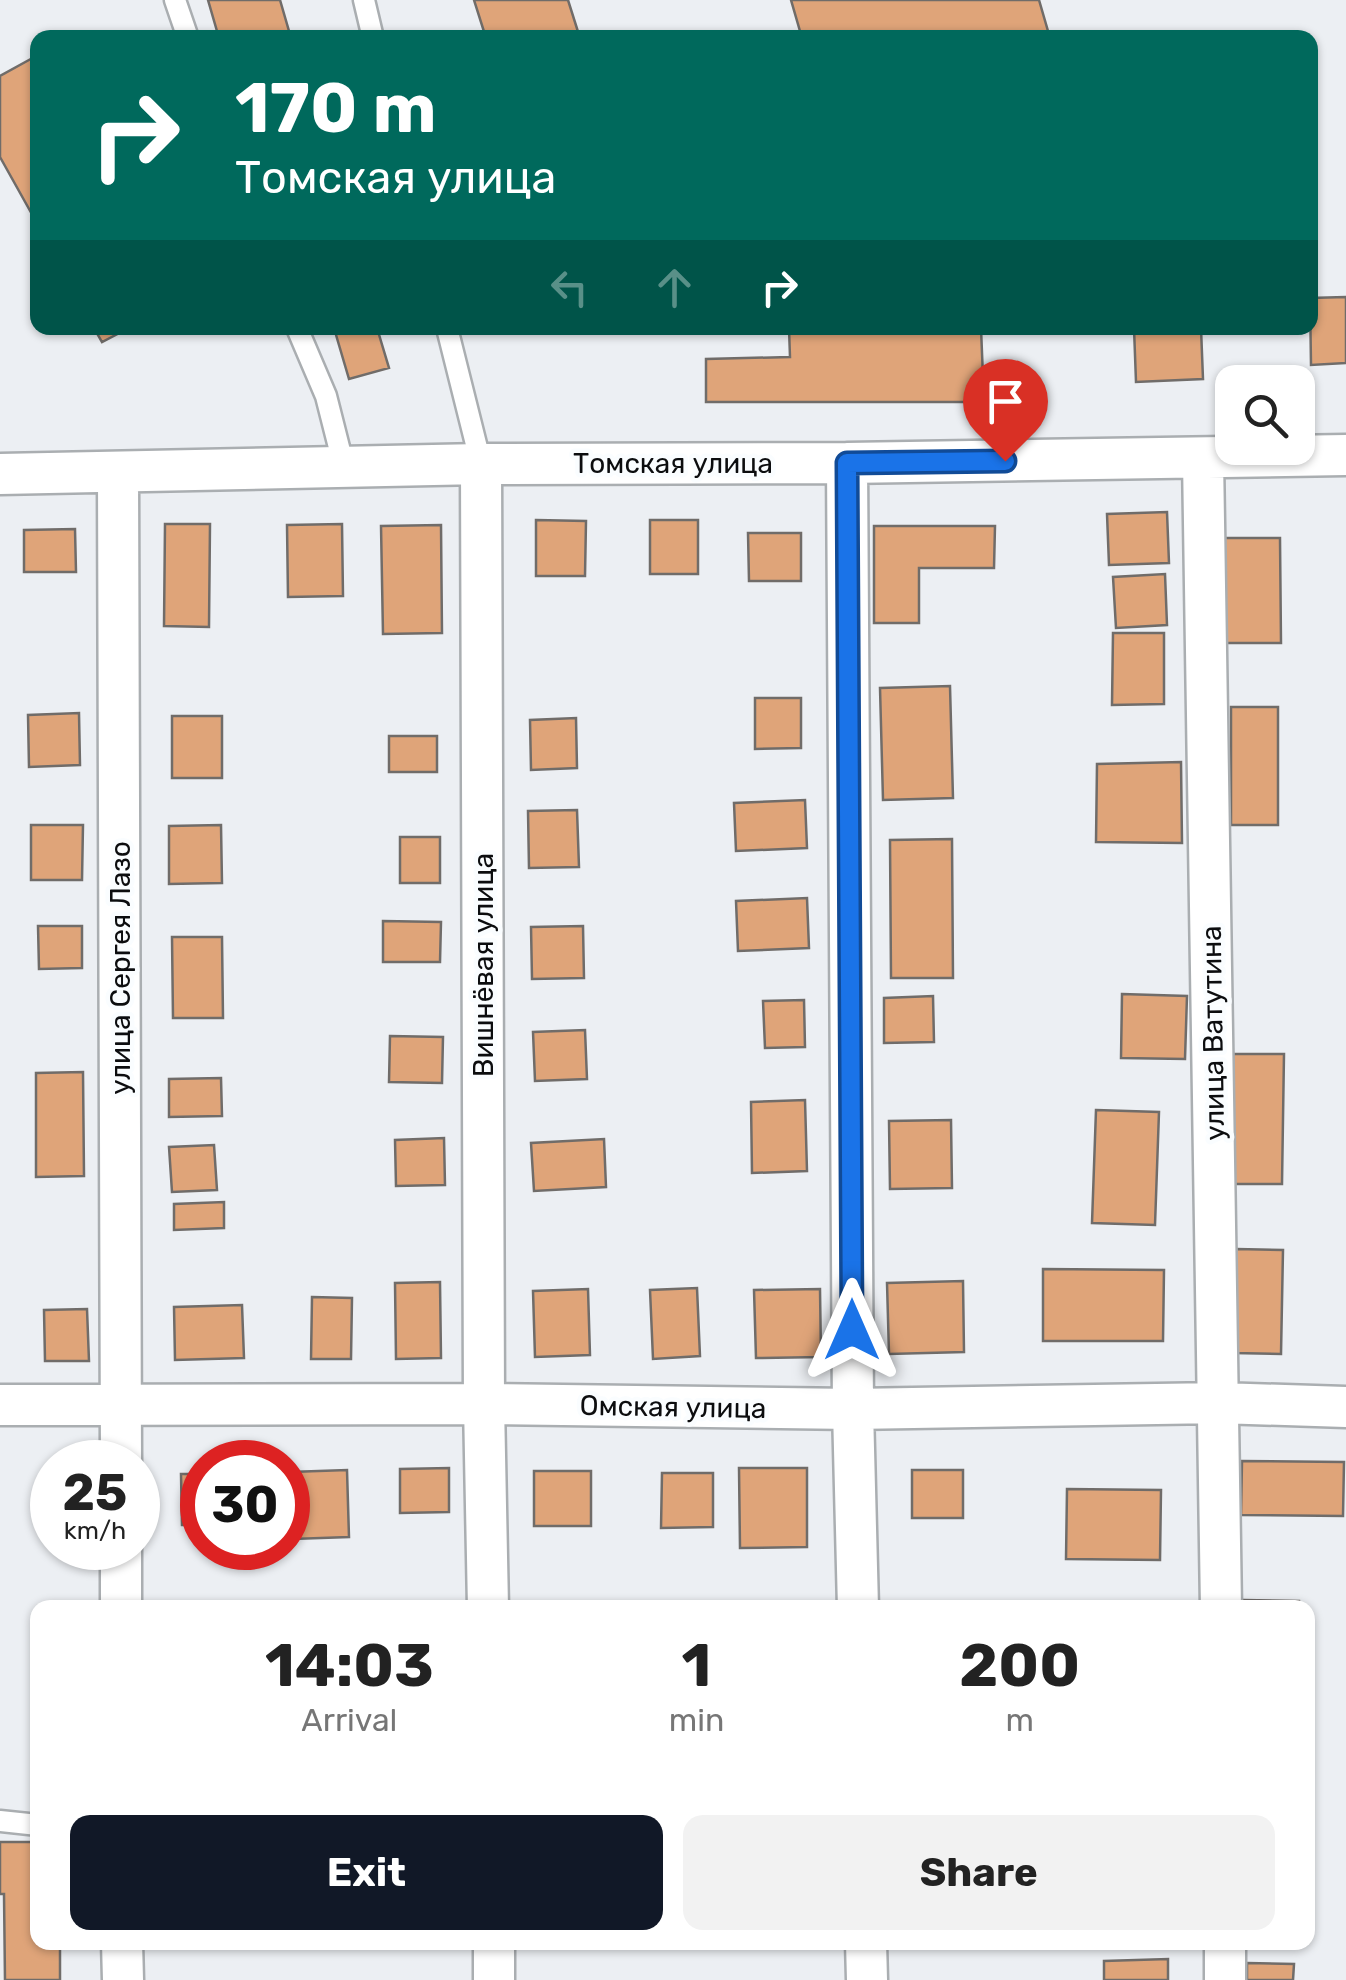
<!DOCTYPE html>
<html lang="en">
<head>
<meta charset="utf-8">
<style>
  body { margin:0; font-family:Rubik,sans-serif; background:#f2f2f2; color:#222; height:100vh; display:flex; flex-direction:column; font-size:38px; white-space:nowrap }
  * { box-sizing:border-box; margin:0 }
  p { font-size:32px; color:#767676 }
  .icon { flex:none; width:55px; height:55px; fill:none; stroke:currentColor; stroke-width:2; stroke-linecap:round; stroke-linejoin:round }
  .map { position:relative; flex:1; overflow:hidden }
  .details { position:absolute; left:30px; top:1600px; width:1285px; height:350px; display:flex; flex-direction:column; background:#fff; border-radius:20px; box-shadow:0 2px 8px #0004 }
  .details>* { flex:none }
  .hud { position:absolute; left:30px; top:30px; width:1288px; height:305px; border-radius:20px; box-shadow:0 2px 8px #0004; background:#00695c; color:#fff; overflow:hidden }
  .controls { position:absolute; left:1215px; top:365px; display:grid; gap:20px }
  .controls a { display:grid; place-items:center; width:100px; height:100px; border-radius:20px; background:#fff; box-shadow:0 2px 8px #0004; font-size:50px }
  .speed { position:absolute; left:30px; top:1440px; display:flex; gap:20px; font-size:50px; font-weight:700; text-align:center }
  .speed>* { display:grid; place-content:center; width:130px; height:130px; border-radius:50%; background:#fff; box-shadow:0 2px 8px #0004; line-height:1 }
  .speed small { font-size:25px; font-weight:400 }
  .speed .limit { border:15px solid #d22; background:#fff; color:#111 }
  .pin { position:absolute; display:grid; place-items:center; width:85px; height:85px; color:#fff; margin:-102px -42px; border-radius:50% 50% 50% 0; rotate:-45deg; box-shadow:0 0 10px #0007 }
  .pin .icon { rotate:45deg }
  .me { position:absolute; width:110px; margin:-55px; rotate:0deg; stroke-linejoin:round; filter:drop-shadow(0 0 8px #0008) }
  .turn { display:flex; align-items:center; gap:35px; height:210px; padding:0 40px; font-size:45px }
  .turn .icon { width:130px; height:130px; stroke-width:2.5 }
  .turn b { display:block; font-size:70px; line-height:85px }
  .lanes { display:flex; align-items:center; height:95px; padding:0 40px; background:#0003; justify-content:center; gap:50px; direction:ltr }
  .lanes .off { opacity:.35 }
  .eta { display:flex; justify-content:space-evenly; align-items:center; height:170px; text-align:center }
  .eta b { font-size:60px; font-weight:700; line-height:70px }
  .action { display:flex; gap:20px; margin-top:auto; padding:20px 40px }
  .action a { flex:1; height:115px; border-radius:20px; background:#111827; color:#fff; font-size:40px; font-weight:700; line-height:115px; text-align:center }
  .action a+a { background:#f2f2f2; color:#222 }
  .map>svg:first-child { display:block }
</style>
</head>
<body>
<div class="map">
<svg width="1346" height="1980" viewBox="0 0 1346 1980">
  <rect width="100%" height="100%" fill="#eceff3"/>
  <!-- building -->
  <path fill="#dfa479" stroke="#706c69" stroke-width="2.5" d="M208,0H280L291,38H219Z
    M474,0H568L580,38H486Z
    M791,0H1039L1050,38H802Z
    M38,55V225L0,157V76Z
    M1346,297V363L1311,365L1310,298Z
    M94,328H129L102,342Z
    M334,328H377L389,368L349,379Z
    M789,328H981L984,402H706V359L790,357Z
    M1134,328H1201L1203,379L1136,382Z
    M1167,512L1169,563L1109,565L1107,514Z
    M536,520L586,521L585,576H536Z
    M650,520H698V574H650Z
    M165,524H210L209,627L164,626Z
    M342,524L343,596L288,597L287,525Z
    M441,525L442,633L383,634L381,526Z
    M874,526H995L994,568H919V623H874Z
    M75,529L76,572H24V530Z
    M748,533H801V581H749Z
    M1223,538H1280L1281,643H1224Z
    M1165,574L1167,625L1116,628L1113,577Z
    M1113,633H1164V704L1112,705Z
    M950,686L953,798L883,800L880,688Z
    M755,698H801V748L755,749Z
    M1231,707H1278V825H1231Z
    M79,713L80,765L29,767L28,715Z
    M172,716H222V778H172Z
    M576,718L577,768L531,770L530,720Z
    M389,736H437V772H389Z
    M1181,762L1182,843L1096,842L1097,764Z
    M805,800L807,848L736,851L734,803Z
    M577,810L579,867L529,868L528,811Z
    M31,825H83L82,880H31Z
    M221,825L222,883L169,884V826Z
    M400,837H440V883H400Z
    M952,839L953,978H891L890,840Z
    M807,898L809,948L738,951L736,901Z
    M383,921L441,922L440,962H383Z
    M38,926H82V968L39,969Z
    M583,926L584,978L532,979L531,927Z
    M172,937H222L223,1018H173Z
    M1122,994L1187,996L1185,1059L1121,1058Z
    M933,996L934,1042L884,1043V998Z
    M804,1000L805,1047L765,1048L763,1001Z
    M585,1030L587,1079L535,1081L533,1032Z
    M390,1036L443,1037L442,1083L389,1082Z
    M1233,1054H1284L1282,1184H1231Z
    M83,1072L84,1176L36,1177V1073Z
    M221,1078L222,1116L169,1117V1079Z
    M805,1100L807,1171L752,1173L751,1102Z
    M1096,1110L1159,1112L1155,1225L1092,1223Z
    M951,1120L952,1188L890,1189L889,1121Z
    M444,1138L445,1185L396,1186L395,1140Z
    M604,1139L606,1187L534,1191L531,1143Z
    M214,1145L217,1190L172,1192L169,1147Z
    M224,1202V1228L174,1230V1204Z
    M1236,1249L1283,1250L1281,1354L1233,1353Z
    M1043,1269L1164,1270L1163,1341H1043Z
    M963,1281L964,1352L889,1354L887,1283Z
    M440,1282L441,1358L396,1359L395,1283Z
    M697,1288L700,1356L653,1359L650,1290Z
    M588,1289L590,1355L535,1357L533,1291Z
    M820,1289L821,1357L756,1358L754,1290Z
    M312,1297L352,1298L351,1359H311Z
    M242,1305L244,1358L175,1360L174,1307Z
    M87,1309L89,1361H45L44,1310Z
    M1242,1461L1344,1462L1343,1516L1241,1515Z
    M449,1468V1512L400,1513V1469Z
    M739,1468H807V1547L740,1548Z
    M347,1470L349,1537L293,1539L290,1472Z
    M912,1470H963V1518H912Z
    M534,1471H591V1526H534Z
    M662,1473H713V1527L661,1528Z
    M181,1474H202V1525H182Z
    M1067,1489L1161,1490L1160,1560L1066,1559Z
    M1243,1600L1299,1601V1608H1243Z
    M0,1842H38V1942H60V1980H5L4,1894H0Z
    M1168,1959V1980H1104V1961Z
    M1247,1963L1294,1964L1293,1980H1247Z"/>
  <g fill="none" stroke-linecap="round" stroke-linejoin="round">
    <defs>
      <path id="lane" d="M175,0L188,38
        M364,0L373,38
        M297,328L326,396L344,467
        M447,328L481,464
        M0,1821L38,1825"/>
      <path id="street" d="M1203,458L1221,1608
        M847,463L853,1409L858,1608
        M481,464L484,1404L488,1608
        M118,473L121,1462
        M0,474L481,464L847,463L1346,455
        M0,1405L484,1404L853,1409L1219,1403L1346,1407
        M121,1548V1608
        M122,1942L123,1980
        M494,1942V1980
        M866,1942L867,1980
        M1225,1942V1980"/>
    </defs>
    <!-- lane casing -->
    <use href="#lane" stroke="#aaaeb1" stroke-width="25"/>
    <!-- street casing -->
    <use href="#street" stroke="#aaaeb1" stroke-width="45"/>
    <!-- lane -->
    <use href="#lane" stroke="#fff" stroke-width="20"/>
    <!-- street -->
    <use href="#street" stroke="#fff" stroke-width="40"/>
  </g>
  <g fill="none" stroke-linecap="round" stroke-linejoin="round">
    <defs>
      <path id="route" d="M852,1330L847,463L1005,461"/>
    </defs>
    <!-- route casing -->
    <use href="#route" stroke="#114b97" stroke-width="25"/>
    <!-- route -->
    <use href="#route" stroke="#1a73e8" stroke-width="18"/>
  </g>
  <g text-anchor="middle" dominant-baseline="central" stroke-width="9" stroke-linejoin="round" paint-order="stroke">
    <!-- street labels -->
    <g font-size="28" fill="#0c0d0f" stroke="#fafdff">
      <text x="673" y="463">Томская улица</text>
      <text transform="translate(483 965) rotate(-90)">Вишнёвая улица</text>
      <text transform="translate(120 968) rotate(-90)">улица Сергея Лазо</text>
      <text transform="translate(1213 1033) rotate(-91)">улица Ватутина</text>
      <text transform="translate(673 1407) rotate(1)">Омская улица</text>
    </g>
  </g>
</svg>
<div class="controls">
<a><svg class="icon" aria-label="search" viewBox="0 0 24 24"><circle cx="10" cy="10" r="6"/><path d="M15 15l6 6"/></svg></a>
</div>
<div class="speed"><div>25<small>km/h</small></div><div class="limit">30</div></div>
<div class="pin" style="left:1005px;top:461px;background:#d93025"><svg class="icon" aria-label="arrive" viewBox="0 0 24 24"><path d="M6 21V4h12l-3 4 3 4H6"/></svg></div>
<svg class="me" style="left:852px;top:1330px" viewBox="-20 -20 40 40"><path d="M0-17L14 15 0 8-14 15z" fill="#1a73e8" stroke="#fff" stroke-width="4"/></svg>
<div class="hud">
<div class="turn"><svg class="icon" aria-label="right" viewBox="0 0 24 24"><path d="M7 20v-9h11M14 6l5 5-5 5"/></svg><div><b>170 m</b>Томская улица</div></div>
<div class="lanes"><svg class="icon off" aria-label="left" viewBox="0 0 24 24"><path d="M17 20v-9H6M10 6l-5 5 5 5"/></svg><svg class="icon off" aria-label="ahead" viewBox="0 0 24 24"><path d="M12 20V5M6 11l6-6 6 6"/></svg><svg class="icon" aria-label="right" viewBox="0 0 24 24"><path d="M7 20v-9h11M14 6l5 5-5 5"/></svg></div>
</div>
<section class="details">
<div class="eta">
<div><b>14:03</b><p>Arrival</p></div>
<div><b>1</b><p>min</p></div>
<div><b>200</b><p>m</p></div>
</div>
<div class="action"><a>Exit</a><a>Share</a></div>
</section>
</div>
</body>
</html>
